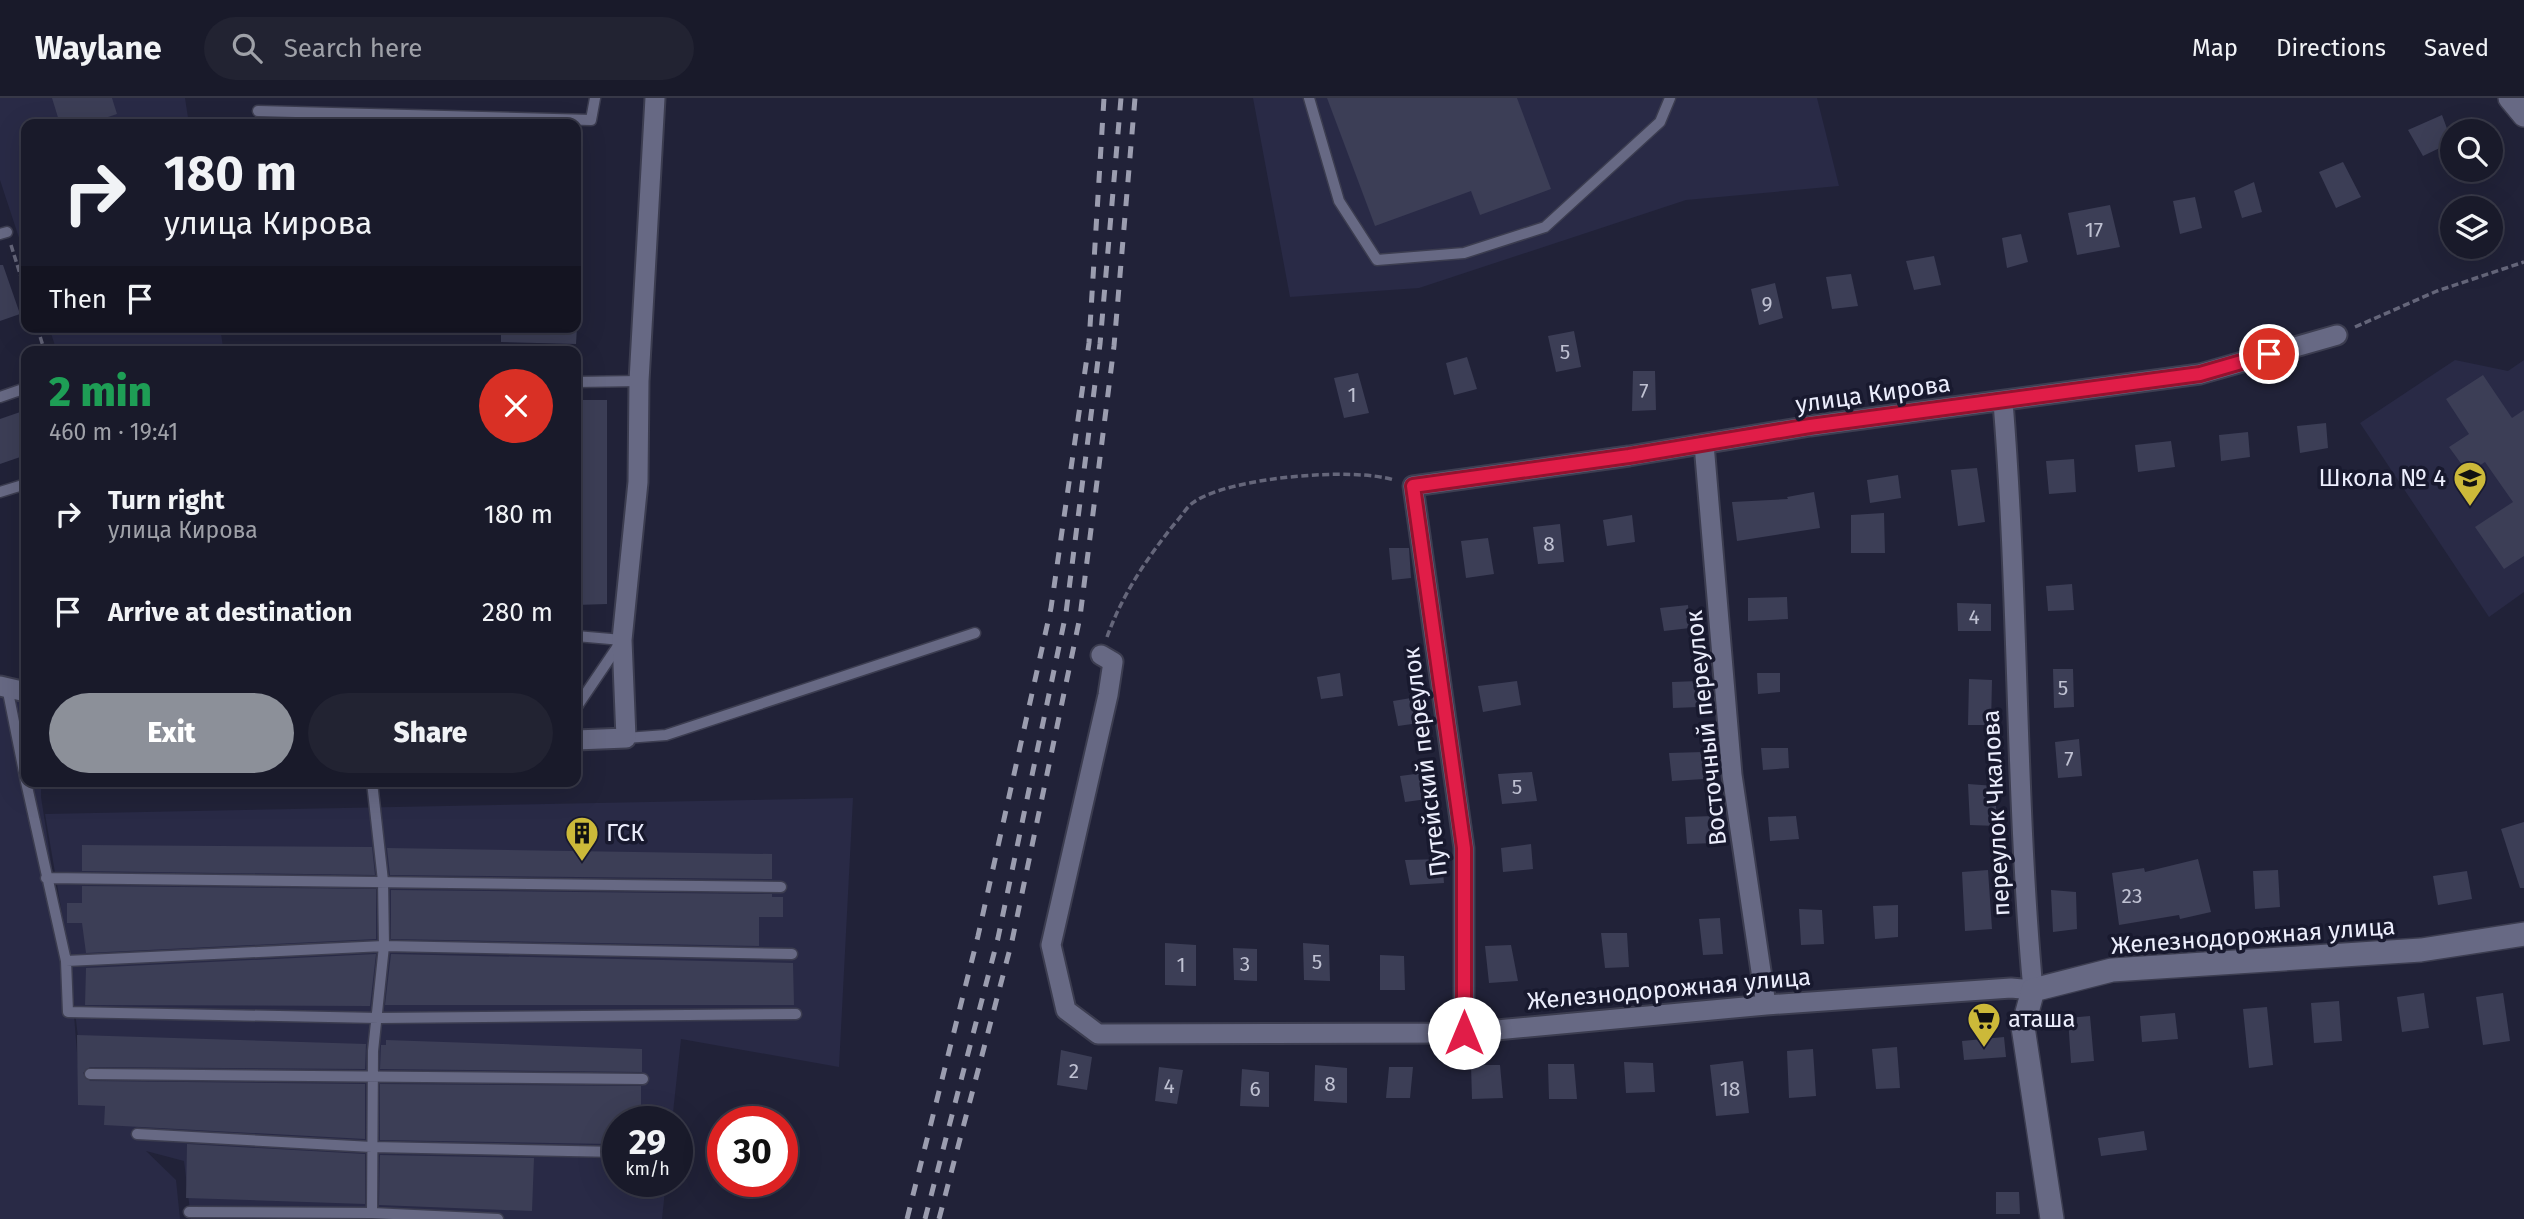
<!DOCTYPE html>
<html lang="en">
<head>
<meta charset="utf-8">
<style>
  body { margin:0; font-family:"Fira Sans",sans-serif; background:#222332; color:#f1f3f6; height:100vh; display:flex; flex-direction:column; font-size:26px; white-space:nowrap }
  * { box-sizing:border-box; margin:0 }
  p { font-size:23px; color:#9fa1a8 }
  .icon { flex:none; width:38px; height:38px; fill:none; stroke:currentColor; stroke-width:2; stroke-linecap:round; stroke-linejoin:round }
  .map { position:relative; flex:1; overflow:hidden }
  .drawer { position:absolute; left:21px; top:248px; width:560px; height:441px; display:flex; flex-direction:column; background:#191a2a; border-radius:14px; box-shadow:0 7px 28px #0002,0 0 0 2px #373847 }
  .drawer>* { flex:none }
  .guide { position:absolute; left:21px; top:21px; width:560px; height:214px; border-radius:14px; box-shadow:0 7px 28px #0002,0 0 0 2px #373847; background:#191a2a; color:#f1f3f6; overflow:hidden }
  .controls { position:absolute; left:2440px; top:21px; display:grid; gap:14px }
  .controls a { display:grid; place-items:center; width:63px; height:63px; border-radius:50%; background:#191a2a; box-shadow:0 7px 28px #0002,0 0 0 2px #373847; font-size:35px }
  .speed { position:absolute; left:602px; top:1008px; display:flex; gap:14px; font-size:35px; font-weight:700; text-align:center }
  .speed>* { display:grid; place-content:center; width:91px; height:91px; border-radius:50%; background:#191a2a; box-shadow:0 7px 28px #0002,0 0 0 2px #373847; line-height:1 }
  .speed small { font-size:18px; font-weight:400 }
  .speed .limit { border:10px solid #d22; background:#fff; color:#111 }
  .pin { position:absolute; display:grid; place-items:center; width:60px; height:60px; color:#fff; margin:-30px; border:4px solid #fff; border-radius:50%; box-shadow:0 2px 7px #0007 }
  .me { position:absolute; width:77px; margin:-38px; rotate:0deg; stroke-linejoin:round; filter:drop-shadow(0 0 5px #0008) }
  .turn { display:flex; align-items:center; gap:24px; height:147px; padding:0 28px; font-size:32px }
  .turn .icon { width:91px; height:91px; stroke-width:2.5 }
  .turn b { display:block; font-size:49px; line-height:60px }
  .then { display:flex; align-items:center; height:66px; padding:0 28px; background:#0003; gap:14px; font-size:26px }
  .round { display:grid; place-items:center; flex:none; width:74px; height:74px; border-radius:37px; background:#222332 }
  .overview { display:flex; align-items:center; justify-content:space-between; height:119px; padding:0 28px }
  h1 { font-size:42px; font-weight:800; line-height:52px; color:#1e9e55 }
  .button { display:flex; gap:14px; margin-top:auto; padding:14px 28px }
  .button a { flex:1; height:80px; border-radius:42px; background:#8c9099; color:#fff; font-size:28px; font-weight:800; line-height:80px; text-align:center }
  .button a+a { background:#222332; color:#f1f3f6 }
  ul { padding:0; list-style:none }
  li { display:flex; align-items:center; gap:21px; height:98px; padding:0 28px }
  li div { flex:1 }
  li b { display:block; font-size:26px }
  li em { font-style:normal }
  header { display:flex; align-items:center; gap:42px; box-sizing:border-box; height:98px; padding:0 35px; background:#191a2a; border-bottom:2px solid #373847 }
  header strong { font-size:33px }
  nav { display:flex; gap:38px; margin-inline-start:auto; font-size:24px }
  .search { width:490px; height:63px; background:#222332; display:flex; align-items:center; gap:18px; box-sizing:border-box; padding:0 24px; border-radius:38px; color:#9fa1a8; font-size:26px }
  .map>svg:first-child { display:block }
</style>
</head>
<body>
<header>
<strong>Waylane</strong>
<div class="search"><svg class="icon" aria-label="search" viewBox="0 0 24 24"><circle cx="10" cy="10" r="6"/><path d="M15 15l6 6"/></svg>Search here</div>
<nav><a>Map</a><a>Directions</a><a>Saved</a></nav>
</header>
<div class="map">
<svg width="2524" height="1121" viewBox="0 0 2524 1121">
  <rect width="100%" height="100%" fill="#212238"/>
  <!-- built -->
  <path fill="#292a46" d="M0,0H185L189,26H26V161L0,82Z
    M1253,0H1817L1839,88L1686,102L1419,190L1290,199Z
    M49,229H220L223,249L207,254H57Z
    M2455,262L2508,273L2524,262V494L2489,519L2360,325Z
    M26,586V684H41V699L73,905L80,991L84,993L68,851L45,716L853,700L839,969L681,941L672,1024H618V1083H666L662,1121H191L184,1063L146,1053L176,1082L180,1121H0V589Z"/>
  <!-- building -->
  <path fill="#3c3e56" d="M52,0H112L117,16L87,26H60Z
    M1327,0H1517L1551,91L1480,117L1471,93L1375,128Z
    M2442,17L2452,44L2423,58L2408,32Z
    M2343,64L2361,99L2336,110L2319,74Z
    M2254,84L2262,114L2242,120L2234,93Z
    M2195,99L2202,130L2180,136L2173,103Z
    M2110,107L2120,149L2077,157L2068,115Z
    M2021,136L2028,164L2007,170L2002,140Z
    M1934,158L1941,187L1914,192L1906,163Z
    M0,167H3L20,216L0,223Z
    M1851,176L1858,208L1832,211L1826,179Z
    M1775,185L1783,220L1759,227L1751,191Z
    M501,229H577L576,246L501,244Z
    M1574,233L1581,269L1556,274L1548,238Z
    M1467,259L1477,291L1454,297L1446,265Z
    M1633,273H1655L1656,312L1632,313Z
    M1358,275L1369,315L1344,320L1334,280Z
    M2483,277L2512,320L2524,312V458L2504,471L2475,429L2513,404L2485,364L2468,375L2449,349L2469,336L2446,301Z
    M576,302H607V506L576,507Z
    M26,312V357L0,366V321Z
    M2326,325L2328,350L2300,355L2297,328Z
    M2248,334L2250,359L2221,363L2219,337Z
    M2171,343L2175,369L2138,374L2135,347Z
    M2074,361L2076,394L2049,396L2046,363Z
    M1977,370L1985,424L1958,428L1951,372Z
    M1898,377L1901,400L1870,405L1867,382Z
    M1814,394L1820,430L1737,443L1732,404L1788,401L1787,399Z
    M1884,415L1885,455H1851V417Z
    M1632,417L1635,444L1607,448L1603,422Z
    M1560,426L1564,464L1538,466L1533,429Z
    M1488,440L1494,476L1466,480L1461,443Z
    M1389,450H1409L1411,480L1392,482Z
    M2072,486L2074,512L2048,513L2046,488Z
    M1787,499L1788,521L1748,523V500Z
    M1957,505L1991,506V533H1958Z
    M1688,507L1690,530L1664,533L1660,510Z
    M2053,571H2073L2074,609L2054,610Z
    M1340,575L1343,598L1321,601L1317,579Z
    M1757,575H1780V594L1758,596Z
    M1969,581L1992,582L1991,627H1968Z
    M1517,583L1521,607L1483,614L1478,588Z
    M1698,583V609L1673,610L1672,584Z
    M1423,598L1426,624L1398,628L1393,603Z
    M2079,641L2082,678L2058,680L2055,644Z
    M1761,650H1788L1789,670L1763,672Z
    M1703,654L1704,681L1672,683L1669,655Z
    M1430,674L1435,700L1405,704L1400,678Z
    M1532,674L1537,703L1502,706L1498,676Z
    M1968,686L1995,688L1997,728L1970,727Z
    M1713,718L1715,745L1687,746L1685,719Z
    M1796,718L1799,741L1770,743L1768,719Z
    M2524,724V790H2520L2501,731Z
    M1531,746L1533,771L1503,774L1501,750Z
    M82,747L372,749L375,777L82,773Z
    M387,750L772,756V781L390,777Z
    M1442,761L1444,785L1410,787L1405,762Z
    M2198,761L2211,814L2180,821L2179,817L2119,827L2112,775L2144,770L2145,774Z
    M1988,772L1992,831L1965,833L1962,774Z
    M2278,772L2280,809L2255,811L2253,773Z
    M2467,773L2472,801L2438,807L2433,778Z
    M82,788L376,791V841L86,855L82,825H67V805H82Z
    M391,792L772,796V799H783V819H759V848L391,841Z
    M2051,792L2076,794L2077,831L2053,834Z
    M1898,807V839L1875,841L1873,808Z
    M1799,811L1822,812L1824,846L1801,847Z
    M1720,820L1723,856L1703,857L1699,821Z
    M1601,835H1627L1629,869L1605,870Z
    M1165,845L1196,847V888L1165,887Z
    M1303,845L1329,847L1330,883L1304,882Z
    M1511,847L1518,883L1489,885L1485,848Z
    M1233,850L1257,851V883L1234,882Z
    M376,856L370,908L85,907L86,870Z
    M391,856L793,865L794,907H385Z
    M1380,857L1404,858L1405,892H1380Z
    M2424,895L2429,930L2402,934L2397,899Z
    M2503,895L2510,943L2483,947L2476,899Z
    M2339,903L2342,943L2314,945L2311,905Z
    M2267,909L2273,967L2249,970L2243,911Z
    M2175,915L2178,941L2142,944L2140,918Z
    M2090,918L2094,963L2071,965L2068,920Z
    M77,937L366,946L365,971L90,969L83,975L90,983L365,986V1041L104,1027L105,1008L78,1007Z
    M2004,939L2006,959L1964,962L1962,943Z
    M386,942L642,951V974L380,971L381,947H386Z
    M1897,949L1900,990L1876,991L1872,951Z
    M1813,951L1816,998L1789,1000L1787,953Z
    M1061,952L1092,959L1087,992L1057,987Z
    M1743,963L1749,1015L1716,1018L1710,967Z
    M1624,964L1653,965L1655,994L1626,995Z
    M1548,966H1574L1577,1001H1549Z
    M1315,967L1347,970V1005L1314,1003Z
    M1471,967H1500L1503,1000L1472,1001Z
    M1159,969L1183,972L1177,1006L1155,1003Z
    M1389,969H1413L1410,1000H1386Z
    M1242,971L1269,974V1009L1240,1008Z
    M380,986L641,988V1024H618V1028H610L609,1046L380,1042Z
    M2144,1033L2147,1052L2101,1058L2098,1040Z
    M187,1046L365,1056V1106L186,1100Z
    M380,1057L534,1060L532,1113L379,1107Z
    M1996,1094H2019L2020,1116H1996Z"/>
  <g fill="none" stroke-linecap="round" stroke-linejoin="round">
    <defs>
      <path id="service" d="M1309,0L1339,103L1377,162L1464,155L1545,129L1660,24L1670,0
        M258,13L591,22L595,0
        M0,136L7,134
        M576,284L639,283
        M0,299L26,290
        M0,394L26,386
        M576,538L622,542L576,610
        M7,589L26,684
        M626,640L666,637L975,535
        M26,684L66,863L384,848L792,856
        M372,684L383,783L384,848L373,953L372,1115
        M46,780L781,789
        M66,863L68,914L379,920L796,916
        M90,976L643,981
        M137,1036L372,1049L618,1054
        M189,1114L372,1115L498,1121"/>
      <path id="minor" d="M1704,346L1732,677L1766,907
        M1101,557L1113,564L1108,597L1051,847L1066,912L1098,936L1464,935L1766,907L2011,890L2033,892C2015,696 2019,500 2003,304
        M0,588L26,594
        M576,642L626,640L622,542L638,384L639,283L655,0
        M1464,935V750L1413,388L1629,358L1810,328L2200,276L2337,237"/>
      <path id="tertiary" d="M2510,0L2524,17
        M2052,1121L2023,929L2033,892L2112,872L2421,852L2524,836"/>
    </defs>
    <!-- service casing -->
    <use href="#service" stroke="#3c3d50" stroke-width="13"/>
    <!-- minor casing -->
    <use href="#minor" stroke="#3c3d50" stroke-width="23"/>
    <!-- tertiary casing -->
    <use href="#tertiary" stroke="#3c3d50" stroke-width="26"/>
    <!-- path -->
    <path stroke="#65667a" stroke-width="3.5" stroke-dasharray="7 3.5" stroke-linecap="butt" d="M11,147L26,195
      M37,229L45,254
      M2355,229L2437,193L2524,164
      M1107,539C1123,495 1147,460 1176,424C1182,418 1187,408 1194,404C1230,379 1353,369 1394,382"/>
    <!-- service -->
    <use href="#service" stroke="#676984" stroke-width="10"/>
    <!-- minor -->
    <use href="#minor" stroke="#676984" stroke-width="19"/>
    <!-- tertiary -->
    <use href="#tertiary" stroke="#676984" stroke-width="23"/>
    <!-- rail -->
    <path stroke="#9b9daf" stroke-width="5" stroke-dasharray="12 12" stroke-linecap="butt" d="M907,1121L978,838L1051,510L1089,245L1104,0
      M925,1121L998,840L1066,515L1100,246L1121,0
      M939,1121L1012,843L1080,519L1114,248L1135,0"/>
  </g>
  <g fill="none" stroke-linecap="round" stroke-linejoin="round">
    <defs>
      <path id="route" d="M1464,935V750L1413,388L1629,358L1810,328L2200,276L2269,256"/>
    </defs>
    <!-- route casing -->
    <use href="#route" stroke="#92132f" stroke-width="18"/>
    <!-- route -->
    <use href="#route" stroke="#e11d48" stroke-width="12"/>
  </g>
  <!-- icons -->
  <defs>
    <symbol id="school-pin" viewBox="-11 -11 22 30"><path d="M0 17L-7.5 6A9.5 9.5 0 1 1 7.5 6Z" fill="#ccb939" stroke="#18192e"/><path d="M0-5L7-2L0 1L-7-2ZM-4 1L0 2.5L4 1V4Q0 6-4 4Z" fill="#111"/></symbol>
    <symbol id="building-pin" viewBox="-11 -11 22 30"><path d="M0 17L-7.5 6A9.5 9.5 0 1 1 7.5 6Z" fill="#ccb939" stroke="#18192e"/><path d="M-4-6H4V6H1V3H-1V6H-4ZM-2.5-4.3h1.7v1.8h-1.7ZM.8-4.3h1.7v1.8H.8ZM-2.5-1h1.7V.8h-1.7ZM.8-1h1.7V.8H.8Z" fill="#111"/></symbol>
    <symbol id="supermarket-pin" viewBox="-11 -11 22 30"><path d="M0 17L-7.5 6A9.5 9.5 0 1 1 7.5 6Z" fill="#ccb939" stroke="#18192e"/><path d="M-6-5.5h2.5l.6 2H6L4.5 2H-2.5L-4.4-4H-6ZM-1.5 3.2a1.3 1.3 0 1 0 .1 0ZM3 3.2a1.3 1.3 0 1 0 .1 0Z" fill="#111"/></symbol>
  </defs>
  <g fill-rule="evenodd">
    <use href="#school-pin" x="2451" y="361" width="38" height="52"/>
    <use href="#building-pin" x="563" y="716" width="38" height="52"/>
    <use href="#supermarket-pin" x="1965" y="902" width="38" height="52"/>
  </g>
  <g text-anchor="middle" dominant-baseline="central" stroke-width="7" stroke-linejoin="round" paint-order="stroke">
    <!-- number labels -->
    <g font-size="21" fill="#bfc1d2">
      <text x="2094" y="132">17</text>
      <text x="1767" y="206">9</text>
      <text x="1565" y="254">5</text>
      <text x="1644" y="293">7</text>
      <text x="1352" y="297">1</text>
      <text x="1549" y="446">8</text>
      <text x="1974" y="519">4</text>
      <text x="2063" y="590">5</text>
      <text x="2069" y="661">7</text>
      <text x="1517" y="689">5</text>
      <text x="2132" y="798">23</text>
      <text x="1317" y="864">5</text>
      <text x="1245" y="866">3</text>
      <text x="1181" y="867">1</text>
      <text x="1074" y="973">2</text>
      <text x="1330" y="986">8</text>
      <text x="1169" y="988">4</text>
      <text x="1255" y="991">6</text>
      <text x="1730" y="991">18</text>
    </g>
    <!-- street labels -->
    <g font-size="24" fill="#ebedfc" stroke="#18192e">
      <text transform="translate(1873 296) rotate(-8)">улица Кирова</text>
      <text transform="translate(1706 630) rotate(-96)">Восточный переулок</text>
      <text transform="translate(1425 664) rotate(-97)">Путейский переулок</text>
      <text transform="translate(1996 715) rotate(-93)">переулок Чкалова</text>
      <text transform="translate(2253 838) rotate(-4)">Железнодорожная улица</text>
      <text transform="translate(1669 891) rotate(-5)">Железнодорожная улица</text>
    </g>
    <!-- poi labels -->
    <g font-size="24" fill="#ebedfc" stroke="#18192e" text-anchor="start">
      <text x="2446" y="380" text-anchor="end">Школа № 4</text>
      <text x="606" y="735">ГСК</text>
      <text x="2008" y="921">аташа</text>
    </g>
  </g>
</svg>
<div class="controls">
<a><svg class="icon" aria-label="search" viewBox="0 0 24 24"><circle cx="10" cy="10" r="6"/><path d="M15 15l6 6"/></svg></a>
<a><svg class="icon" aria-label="layers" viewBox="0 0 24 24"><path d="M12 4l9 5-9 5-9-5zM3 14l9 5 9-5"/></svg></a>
</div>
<div class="speed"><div>29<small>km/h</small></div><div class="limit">30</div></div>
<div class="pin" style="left:2269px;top:256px;background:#d93025"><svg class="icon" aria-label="arrive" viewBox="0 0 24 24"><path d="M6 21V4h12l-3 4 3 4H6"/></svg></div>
<svg class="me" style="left:1464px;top:935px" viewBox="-20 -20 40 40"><circle r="19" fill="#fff"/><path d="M0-13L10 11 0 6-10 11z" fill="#e11d48"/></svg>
<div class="guide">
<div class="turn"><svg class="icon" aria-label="right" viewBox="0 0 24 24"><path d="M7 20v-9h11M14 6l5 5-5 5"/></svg><div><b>180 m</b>улица Кирова</div></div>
<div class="then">Then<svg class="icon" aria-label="arrive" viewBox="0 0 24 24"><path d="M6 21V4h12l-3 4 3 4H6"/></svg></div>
</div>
<section class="drawer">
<div class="overview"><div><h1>2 min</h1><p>460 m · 19:41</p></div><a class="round" style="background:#d93025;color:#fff"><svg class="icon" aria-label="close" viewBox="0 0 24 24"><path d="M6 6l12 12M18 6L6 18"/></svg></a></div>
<ul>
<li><svg class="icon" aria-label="right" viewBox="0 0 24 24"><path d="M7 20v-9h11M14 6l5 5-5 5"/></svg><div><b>Turn right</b><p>улица Кирова</p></div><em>180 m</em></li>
<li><svg class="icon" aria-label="arrive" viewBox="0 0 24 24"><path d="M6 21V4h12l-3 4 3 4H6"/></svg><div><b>Arrive at destination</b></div><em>280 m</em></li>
</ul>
<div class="button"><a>Exit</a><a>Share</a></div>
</section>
</div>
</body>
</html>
